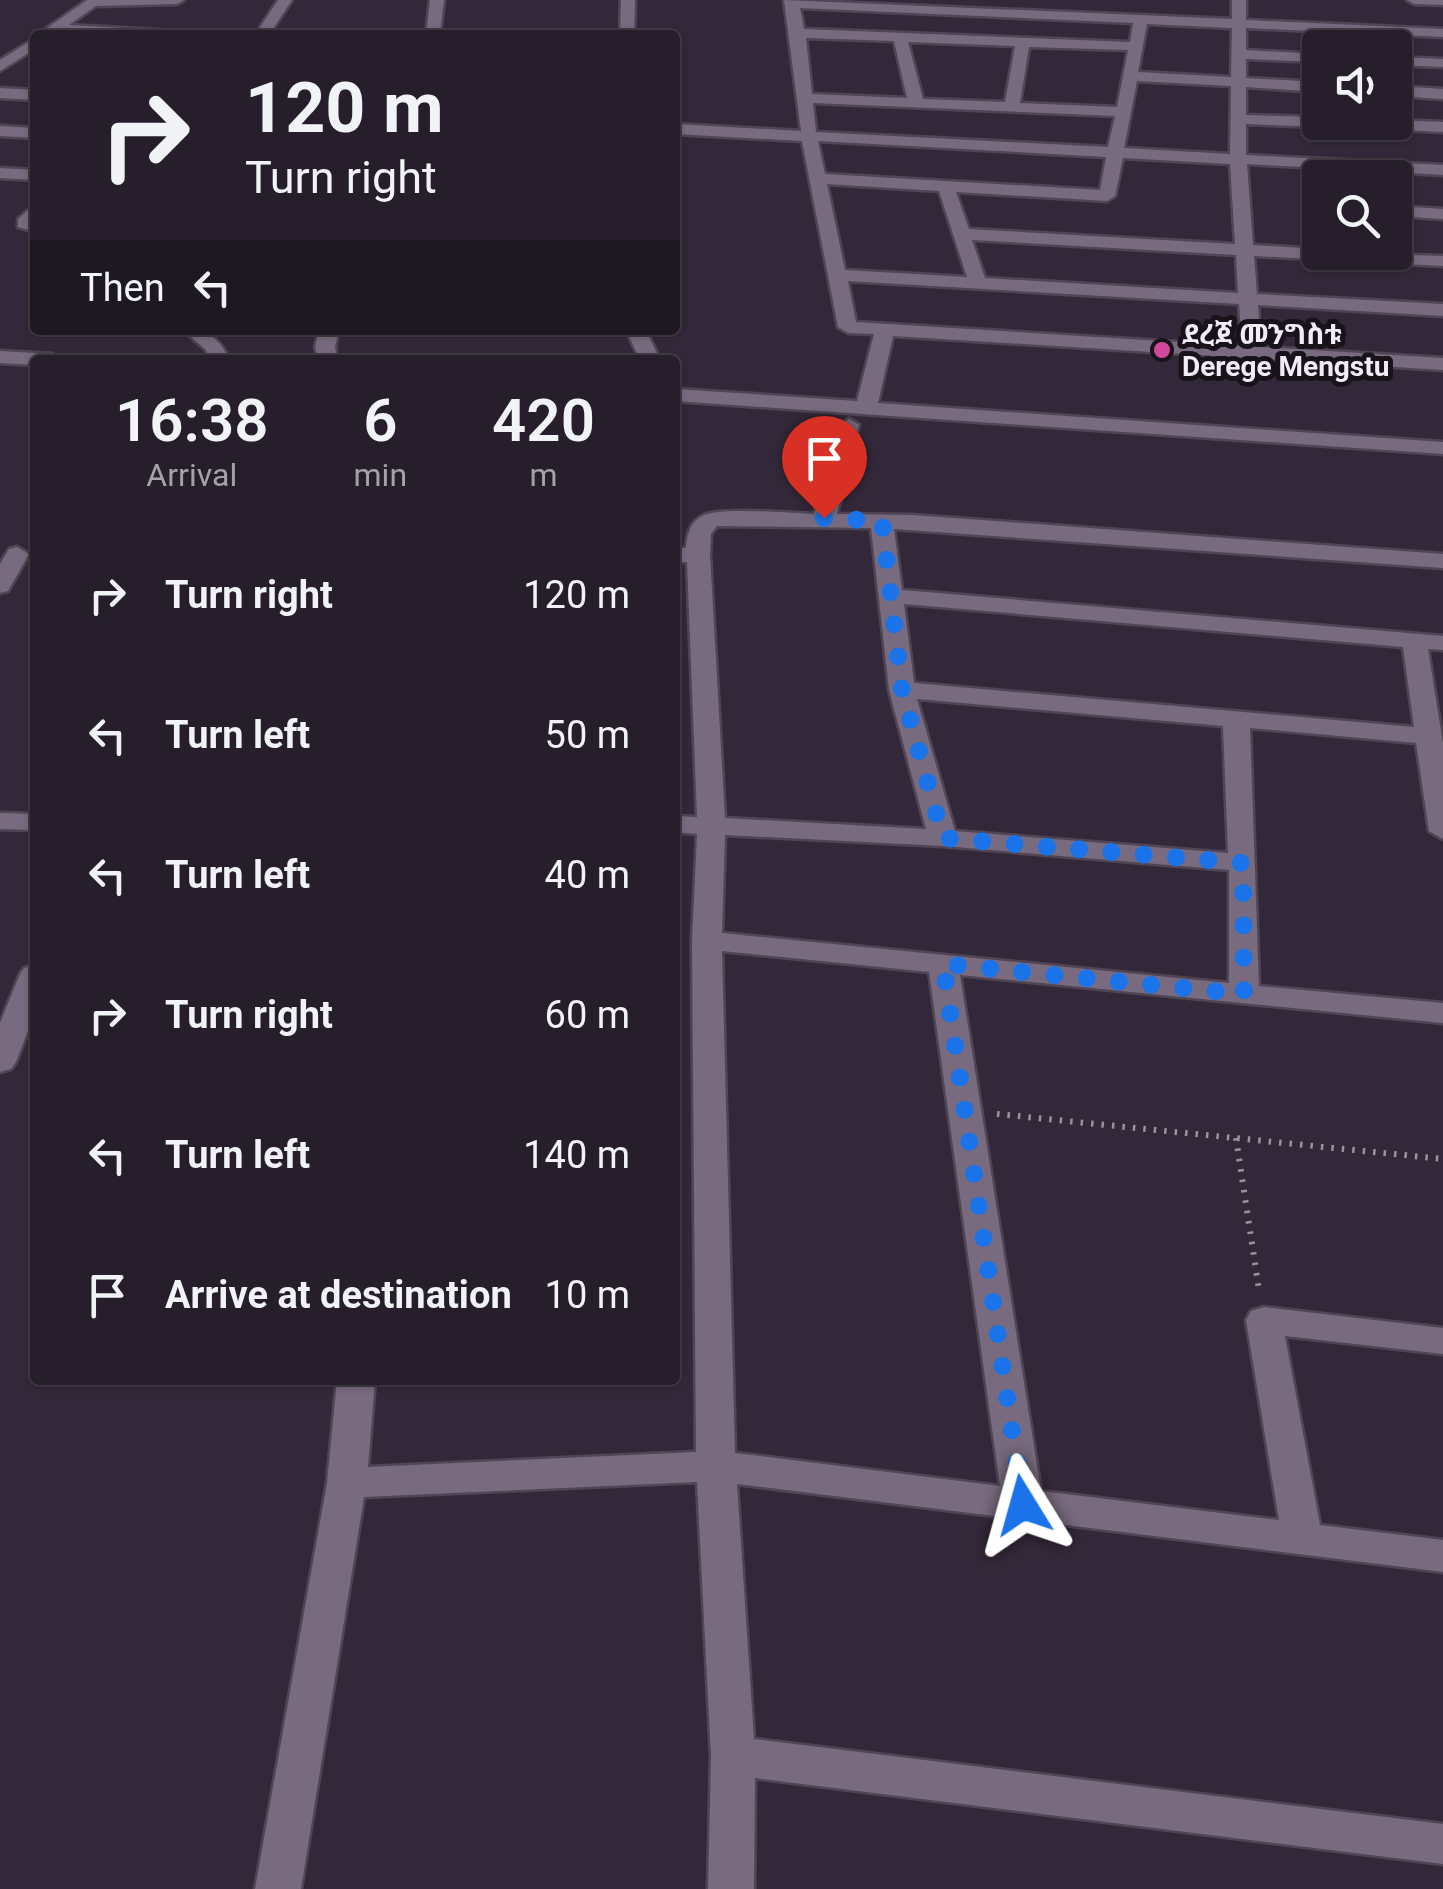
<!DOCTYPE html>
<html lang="en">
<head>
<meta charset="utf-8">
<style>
  body { margin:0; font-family:Roboto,"Noto Sans Ethiopic",sans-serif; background:#322b37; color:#f1f3f6; height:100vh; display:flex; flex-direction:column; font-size:38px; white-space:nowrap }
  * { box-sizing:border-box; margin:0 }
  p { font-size:32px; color:#a4a2a9 }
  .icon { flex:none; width:55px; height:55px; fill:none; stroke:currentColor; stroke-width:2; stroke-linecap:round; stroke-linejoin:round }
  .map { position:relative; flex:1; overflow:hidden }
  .details { position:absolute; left:30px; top:355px; width:650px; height:1030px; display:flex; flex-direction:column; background:#261e2b; border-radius:10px; box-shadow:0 2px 8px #0004,0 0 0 2px #423c47 }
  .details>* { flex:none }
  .top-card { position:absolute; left:30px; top:30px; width:650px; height:305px; border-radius:10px; box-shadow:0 2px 8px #0004,0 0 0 2px #423c47; background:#261e2b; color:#f1f3f6; overflow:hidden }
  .controls { position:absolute; left:1302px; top:30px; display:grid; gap:20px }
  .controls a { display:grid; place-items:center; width:110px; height:110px; border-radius:10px; background:#261e2b; box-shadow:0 2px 8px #0004,0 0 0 2px #423c47; font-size:50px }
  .pin { position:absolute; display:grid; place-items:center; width:85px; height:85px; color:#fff; margin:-102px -42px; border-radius:50% 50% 50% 0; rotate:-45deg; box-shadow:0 0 10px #0007 }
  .pin .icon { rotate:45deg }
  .me { position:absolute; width:110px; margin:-55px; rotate:352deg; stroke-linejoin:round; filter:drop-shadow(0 0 8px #0008) }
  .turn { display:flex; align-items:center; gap:35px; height:210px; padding:0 50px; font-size:45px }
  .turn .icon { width:130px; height:130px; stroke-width:2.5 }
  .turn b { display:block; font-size:70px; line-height:85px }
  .then { display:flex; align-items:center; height:95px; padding:0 50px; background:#0003; gap:20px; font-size:38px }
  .eta { display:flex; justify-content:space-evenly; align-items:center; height:170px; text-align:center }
  .eta b { font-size:60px; font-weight:600; line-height:70px }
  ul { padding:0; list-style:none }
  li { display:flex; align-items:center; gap:30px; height:140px; padding:0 50px }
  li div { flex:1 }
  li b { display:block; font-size:38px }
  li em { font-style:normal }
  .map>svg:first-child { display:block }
</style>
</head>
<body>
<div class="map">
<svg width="1443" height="1889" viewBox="0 0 1443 1889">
  <rect width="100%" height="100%" fill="#332839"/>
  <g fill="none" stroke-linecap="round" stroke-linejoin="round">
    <defs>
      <path id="street" d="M87,0H184L177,4L96,6L69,25L177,31L184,35H37Z
        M278,0H292L269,35H255Z
        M430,0H444L440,35H426Z
        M621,0H635L634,35H620Z
        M784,0L1232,19V0H1246V20L1443,29V37L1246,28V50L1320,54V62L1246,59V78L1320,82V92L1246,87V115L1320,117V122H1327L1320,127L1246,124V155L1443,165V175L1247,164L1253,245L1320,249V252L1443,256V266L1254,256L1257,294L1443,304V316L1258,305L1261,347L1443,358V370L893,336L878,403L1443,442V454L675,401V389L857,401L874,334L848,333L838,327L802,141L675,134V124L801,131ZM800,8L1133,23L1130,42L804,29ZM1147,24L1232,28L1231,77L1138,72ZM806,38L894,41L907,98L812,94ZM908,42L1015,46L1005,102L923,99ZM1029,47L1128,50L1117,107L1020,103ZM1137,81L1231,86L1230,154L1124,148ZM813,103L1115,116L1108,147L816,132ZM818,141L1106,157L1100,190L825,174ZM1123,158L1230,164L1235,244L969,229L956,192L1107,201L1115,196ZM827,184L939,191L967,277L845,270ZM972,240L1236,255L1238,293L985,278ZM848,281L1239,304L1242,346L856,322Z
        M1407,0H1443V5L1414,4Z
        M35,38V49L0,71V60Z
        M1395,57L1443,59V67L1395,65Z
        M1395,86L1443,89V99L1395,96Z
        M0,88L35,90V100L0,98Z
        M1395,120L1443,122V132L1335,127L1328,122Z
        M0,126L35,128V138L0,136Z
        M0,168L35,170V180L0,178Z
        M35,204V232L18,227V219Z
        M1395,206L1443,209V219L1395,216Z
        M183,330C209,330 218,337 230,360H210L205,349Z
        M319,330H339L335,347L338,360H318L315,347Z
        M626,330H646L660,360H640Z
        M0,351L52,354L62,360H35V365L0,363Z
        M849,419L859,425L837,514L913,515L1443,554V568L894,529L902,590L1443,636V650L1428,649L1443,744V839L1429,831L1416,743L1250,728L1259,986L1443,1003V1023L960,975L1041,1491L1279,1520L1246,1320L1251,1311L1264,1307L1443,1328V1354L1285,1336L1320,1525L1443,1540V1572L737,1484L754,1739L1443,1824V1864L755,1778L754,1889H708L711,1756L697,1482L364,1497L301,1889H255L327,1483L337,1380H375L368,1467L696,1452L692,941L697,834L675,832V816L697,817L687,562H675V548H686C687,535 690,521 704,515C721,507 791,513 814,514L839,425ZM717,526L871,528L889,690L926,829L725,818L710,555L711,534ZM904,604L1403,647L1414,727L914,683ZM917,699L1223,726L1228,853L955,831ZM725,835L943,846L1229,870V983L722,933ZM722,951L929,972L1000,1486L735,1453Z
        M17,547L29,554L8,591L0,593V564L9,549Z
        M0,813L35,814V830L0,829Z
        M35,965V1013L16,1062L11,1069L0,1072V1023L20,974L24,968Z"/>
    </defs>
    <!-- street casing -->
    <use href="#street" stroke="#4f4554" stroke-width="5"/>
    <!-- path -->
    <path stroke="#9b91a0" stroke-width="6" stroke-dasharray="2.5 8" stroke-linecap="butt" d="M997,1114L1443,1159
      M1236,1138L1259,1290"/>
    <!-- street -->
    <use href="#street" fill="#796b7f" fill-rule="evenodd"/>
  </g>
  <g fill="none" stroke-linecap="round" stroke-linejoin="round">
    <!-- route -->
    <path stroke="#1a73e8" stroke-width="18" stroke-dasharray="0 32.4" d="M824,518L882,521L902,690L943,838L1243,863L1244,994L943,964L1023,1505"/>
  </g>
  <!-- markers -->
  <circle fill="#d1479c" stroke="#18131a" stroke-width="4" cx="1162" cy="350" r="10"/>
  <g text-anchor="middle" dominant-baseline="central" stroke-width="10" stroke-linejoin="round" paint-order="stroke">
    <!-- far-poi labels -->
    <g font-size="28" font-weight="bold" fill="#f3ebf7" stroke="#18131a" text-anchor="start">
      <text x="1182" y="334">ደረጀ መንግስቱ<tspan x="1182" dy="32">Derege Mengstu</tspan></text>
    </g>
  </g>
</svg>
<div class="controls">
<a><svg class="icon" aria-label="sound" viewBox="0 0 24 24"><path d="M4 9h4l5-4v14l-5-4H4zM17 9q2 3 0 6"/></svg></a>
<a><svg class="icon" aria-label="search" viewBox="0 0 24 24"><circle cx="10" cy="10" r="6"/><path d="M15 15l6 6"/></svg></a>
</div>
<div class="pin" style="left:824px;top:518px;background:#d93025"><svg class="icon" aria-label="arrive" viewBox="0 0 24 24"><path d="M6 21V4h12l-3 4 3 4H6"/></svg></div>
<svg class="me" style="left:1023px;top:1505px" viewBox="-20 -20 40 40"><path d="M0-17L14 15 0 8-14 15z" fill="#1a73e8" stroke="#fff" stroke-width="4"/></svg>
<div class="top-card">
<div class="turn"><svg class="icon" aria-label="right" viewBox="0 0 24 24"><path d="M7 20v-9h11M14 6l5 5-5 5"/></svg><div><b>120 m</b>Turn right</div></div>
<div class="then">Then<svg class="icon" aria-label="left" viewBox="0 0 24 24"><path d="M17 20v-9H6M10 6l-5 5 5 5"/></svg></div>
</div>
<section class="details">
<div class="eta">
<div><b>16:38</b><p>Arrival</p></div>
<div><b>6</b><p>min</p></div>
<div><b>420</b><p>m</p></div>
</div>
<ul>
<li><svg class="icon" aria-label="right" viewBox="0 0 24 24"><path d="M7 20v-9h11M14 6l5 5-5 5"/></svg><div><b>Turn right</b></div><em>120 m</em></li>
<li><svg class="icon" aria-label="left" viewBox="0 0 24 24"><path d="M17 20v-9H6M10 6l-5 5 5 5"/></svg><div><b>Turn left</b></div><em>50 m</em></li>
<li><svg class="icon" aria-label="left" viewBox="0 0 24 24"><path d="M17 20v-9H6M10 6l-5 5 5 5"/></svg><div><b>Turn left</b></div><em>40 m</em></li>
<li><svg class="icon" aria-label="right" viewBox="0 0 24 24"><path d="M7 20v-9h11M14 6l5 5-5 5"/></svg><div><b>Turn right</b></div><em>60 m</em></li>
<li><svg class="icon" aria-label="left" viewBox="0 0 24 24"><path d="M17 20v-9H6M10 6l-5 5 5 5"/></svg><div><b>Turn left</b></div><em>140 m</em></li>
<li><svg class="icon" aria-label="arrive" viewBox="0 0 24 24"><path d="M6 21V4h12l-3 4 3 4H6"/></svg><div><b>Arrive at destination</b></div><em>10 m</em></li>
</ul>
</section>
</div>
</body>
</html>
